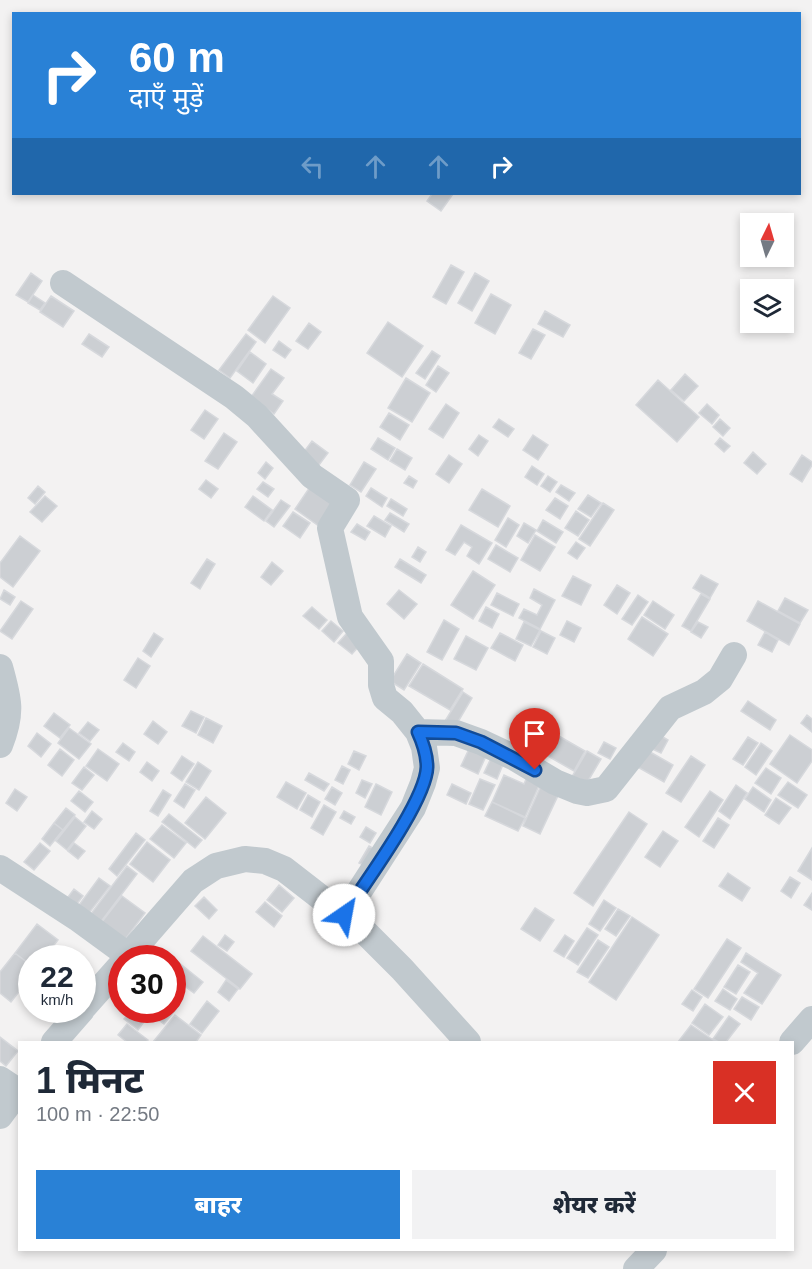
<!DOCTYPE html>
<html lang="hi">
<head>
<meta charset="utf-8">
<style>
  body { margin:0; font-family:Arial,"Noto Sans Devanagari",sans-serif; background:#f2f2f3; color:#1f2937; height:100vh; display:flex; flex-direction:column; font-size:22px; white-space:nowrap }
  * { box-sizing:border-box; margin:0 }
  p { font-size:20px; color:#747a83 }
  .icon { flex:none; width:33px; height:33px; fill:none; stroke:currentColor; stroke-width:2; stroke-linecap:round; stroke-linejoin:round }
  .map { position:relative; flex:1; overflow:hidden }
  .details { position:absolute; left:18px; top:1041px; width:776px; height:210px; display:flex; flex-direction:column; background:#fff; border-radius:0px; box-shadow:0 3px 9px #0003 }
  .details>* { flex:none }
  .top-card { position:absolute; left:12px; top:12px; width:789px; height:183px; border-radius:0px; box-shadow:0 3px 9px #0003; background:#2981d6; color:#fff; overflow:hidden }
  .needle { width:39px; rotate:5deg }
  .fabs { position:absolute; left:740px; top:213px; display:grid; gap:12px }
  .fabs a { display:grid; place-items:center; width:54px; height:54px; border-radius:0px; background:#fff; box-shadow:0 3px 9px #0003; font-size:30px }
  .speed { position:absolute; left:18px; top:945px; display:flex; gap:12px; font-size:30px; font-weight:700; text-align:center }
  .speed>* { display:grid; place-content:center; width:78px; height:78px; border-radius:50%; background:#fff; box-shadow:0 3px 9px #0003; line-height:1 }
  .speed small { font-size:15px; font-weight:400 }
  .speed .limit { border:9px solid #d22; background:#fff; color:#111 }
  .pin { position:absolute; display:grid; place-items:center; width:51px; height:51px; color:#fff; margin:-62px -26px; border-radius:50% 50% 50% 0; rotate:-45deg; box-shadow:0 0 6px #0007 }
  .pin .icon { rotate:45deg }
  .me { position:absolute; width:66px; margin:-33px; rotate:33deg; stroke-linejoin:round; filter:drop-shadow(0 0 4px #0008) }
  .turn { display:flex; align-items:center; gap:21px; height:126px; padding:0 18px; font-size:27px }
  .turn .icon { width:78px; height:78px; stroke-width:2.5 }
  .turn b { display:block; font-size:42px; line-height:51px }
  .lanes { display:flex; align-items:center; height:57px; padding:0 18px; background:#0003; justify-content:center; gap:30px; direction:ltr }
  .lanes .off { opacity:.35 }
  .round { display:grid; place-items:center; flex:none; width:63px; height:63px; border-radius:0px; background:#f2f2f3 }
  .overview { display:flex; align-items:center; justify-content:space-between; height:102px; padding:0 18px }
  h1 { font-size:36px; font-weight:800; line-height:45px }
  .action { display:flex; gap:12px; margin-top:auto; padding:12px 18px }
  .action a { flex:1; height:69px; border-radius:0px; background:#2981d6; color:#fff; font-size:24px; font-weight:800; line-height:69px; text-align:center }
  .action a+a { background:#f2f2f3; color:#1f2937 }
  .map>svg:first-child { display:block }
</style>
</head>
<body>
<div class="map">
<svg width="812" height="1269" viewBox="0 0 812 1269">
  <rect width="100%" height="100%" fill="#f3f2f2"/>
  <!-- building -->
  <path fill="#cccfd3" stroke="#d6d8dc" stroke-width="1.5" d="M432,194H453L441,211L427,201Z
    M451,265L464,272L446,304L433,297Z
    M31,273L42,281L28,302L16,295Z
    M475,273L489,281L472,311L458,303Z
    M491,294L511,305L495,334L475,323Z
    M33,295L45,303L40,310L28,303Z
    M51,296L74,311L63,327L40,312Z
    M273,296L290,308L265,343L248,330Z
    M545,311L570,325L563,337L538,324Z
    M388,322L423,346L402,377L367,353Z
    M309,323L321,332L308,349L296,341Z
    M533,329L545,335L531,359L519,353Z
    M89,334L109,347L102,357L82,344Z
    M246,334L256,342L230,378L219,370Z
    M279,341L291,350L285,358L273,350Z
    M432,351L440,356L425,379L416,373Z
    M250,352L266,364L253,383L237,371Z
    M438,366L449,373L436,392L426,385Z
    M271,369L284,378L272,394L283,401L274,414L251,397Z
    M685,374L698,386L684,401L671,390Z
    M406,378L430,393L412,422L388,408Z
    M658,380L699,417L677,442L636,405Z
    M446,404L459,413L443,438L429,429Z
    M707,404L719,415L712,424L699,413Z
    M205,410L218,419L204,439L191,430Z
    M389,413L409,425L400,440L380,427Z
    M499,419L514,429L508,437L493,427Z
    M720,419L730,428L723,436L713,427Z
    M224,433L237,442L218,469L205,461Z
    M479,435L488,441L478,456L469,449Z
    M533,435L548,445L538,460L523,450Z
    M378,438L395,448L388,460L371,449Z
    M720,438L730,446L724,452L715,444Z
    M312,441L328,453L316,469L300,457Z
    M397,449L412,458L405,470L390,461Z
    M753,452L766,464L757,474L744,463Z
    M449,455L462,464L449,483L436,474Z
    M802,455L812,462V465L802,482L790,474Z
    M266,462L273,468L265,479L258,473Z
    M364,462L376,469L361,492L350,485Z
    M532,466L544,474L537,485L525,477Z
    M409,476L417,481L413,488L404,483Z
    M548,476L557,482L550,492L541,486Z
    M206,480L218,489L211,498L199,489Z
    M314,481L343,501L323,529L295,509Z
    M263,482L274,489L268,497L257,489Z
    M561,485L575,493L569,501L556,492Z
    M38,486L45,492L35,504L28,498Z
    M371,488L387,498L382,507L366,496Z
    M482,489L510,506L498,527L469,510Z
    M588,495L601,503L591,517L578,509Z
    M45,496L57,506L42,522L30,512Z
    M253,496L272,510L264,521L245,507Z
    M555,498L568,506L560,519L546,510Z
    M391,499L407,509L403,516L387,506Z
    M281,500L290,506L274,527L266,521Z
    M603,503L614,510L590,546L579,539Z
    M576,511L589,520L578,536L565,528Z
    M293,512L310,523L300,538L283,526Z
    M390,513L409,524L404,532L385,520Z
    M374,516L391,526L385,537L367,526Z
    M508,518L519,525L506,547L495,540Z
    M543,520L563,532L556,543L537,531Z
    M524,523L536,530L528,543L517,536Z
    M357,524L370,532L365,540L351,532Z
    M461,525L492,543L479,564L467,556L472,547L464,542L455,555L446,550Z
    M535,535L555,547L540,571L521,560Z
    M20,536L40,551L13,587L0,577V563Z
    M576,542L585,548L577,559L568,553Z
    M496,545L518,558L510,572L488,559Z
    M418,547L426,552L420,562L412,557Z
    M207,559L215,564L200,589L191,583Z
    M400,559L426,575L421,583L395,567Z
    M272,562L283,571L271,585L261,577Z
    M473,571L495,585L473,619L451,605Z
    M701,575L718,584L710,598L693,588Z
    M573,576L591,585L581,605L562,596Z
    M617,585L630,593L617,614L604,605Z
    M534,589L555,600L540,629L519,618L524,609L537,615L542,605L530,598Z
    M4,590L15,597L10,605L0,599Z
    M399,590L417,604L404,619L387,604Z
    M497,593L519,604L513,616L491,605Z
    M701,594L710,599L691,631L682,626Z
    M638,595L648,602L632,625L622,619Z
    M785,598L808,610L800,623L778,611Z
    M21,601L33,609L12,639L0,631Z
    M653,601L674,615L665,629L644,615Z
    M758,601L800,624L789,645L747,621Z
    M312,607L327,620L319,629L303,616Z
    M486,607L499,614L492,628L479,621Z
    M642,617L668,634L653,656L628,639Z
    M444,620L459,629L442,660L427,652Z
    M331,621L343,631L334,642L322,631Z
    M567,621L581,628L574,642L560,635Z
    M524,622L540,630L531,646L516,639Z
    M698,622L708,627L701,638L691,632Z
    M541,631L555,638L547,654L533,647Z
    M765,632L778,640L772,652L758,645Z
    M154,633L163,639L151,657L143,651Z
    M347,633L360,645L352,654L338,643Z
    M500,633L523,645L515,661L491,648Z
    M466,636L488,648L476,670L454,659Z
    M407,654L421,663L404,690L390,681Z
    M138,658L150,666L136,688L124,680Z
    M423,664L463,689L450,710L409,686Z
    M463,692L472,698L455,727L445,721Z
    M748,701L776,720L770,730L741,711Z
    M191,711L204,717L196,733L182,726Z
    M54,713L70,725L60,738L44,726Z
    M807,715L812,719V732L801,723Z
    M206,718L222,726L213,743L198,735Z
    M153,721L167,732L158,744L144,734Z
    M88,722L99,730L90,741L79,733Z
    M69,728L91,744L79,759L58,743Z
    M37,733L51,744L41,757L28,746Z
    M658,734L668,740L661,753L650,748Z
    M557,735L585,751L574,771L546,755Z
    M790,735L812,750V761L797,783L770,764Z
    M748,737L758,743L743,765L733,759Z
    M604,742L616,748L610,759L598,753Z
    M123,743L135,752L129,761L116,752Z
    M761,743L772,751L756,775L745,767Z
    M643,748L673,765L664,782L634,765Z
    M60,749L74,760L62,776L48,765Z
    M98,749L119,764L107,781L86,766Z
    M469,749L486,756L478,774L461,766Z
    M354,751L366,756L359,770L348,764Z
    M587,751L601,759L584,788L570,780Z
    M182,756L194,764L182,781L171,773Z
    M492,756L504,762L497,779L484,773Z
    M691,756L705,765L681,802L666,793Z
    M147,762L159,771L152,781L140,772Z
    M198,762L211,771L199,790L186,782Z
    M342,766L350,770L343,784L335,780Z
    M84,767L94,775L82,790L72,783Z
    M766,768L781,778L771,794L755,783Z
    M529,772L542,779L525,817L492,802L504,775L524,784Z
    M309,773L329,784L324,791L305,780Z
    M480,779L495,785L483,810L469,804Z
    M544,779L562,787L540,834L523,826Z
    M362,780L372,784L365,798L356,793Z
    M286,782L306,793L297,809L277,797Z
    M788,782L807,795L798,808L778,795Z
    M185,784L195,790L184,808L174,801Z
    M376,784L392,792L381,815L365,807Z
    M452,784L471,793L466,804L447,795Z
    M736,785L747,793L730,819L719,811Z
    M332,787L342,793L335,805L325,799Z
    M753,787L771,800L764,812L745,799Z
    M15,789L27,797L17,811L6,803Z
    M163,790L171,795L158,816L150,811Z
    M79,791L93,802L85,812L71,801Z
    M710,791L723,800L699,837L685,827Z
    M308,795L320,802L312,817L300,810Z
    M206,797L226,813L205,839L185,823Z
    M776,798L791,808L779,824L765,815Z
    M492,802L525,818L518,831L485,816Z
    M324,805L336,812L323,835L311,828Z
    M66,808L75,815L63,830L54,823Z
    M92,811L102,819L94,829L84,822Z
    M344,811L355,817L351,824L340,818Z
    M629,812L647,824L593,906L574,893Z
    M169,814L202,840L195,848L162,822Z
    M75,817L86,826L67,850L56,841Z
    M718,818L729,825L714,848L703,841Z
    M54,823L63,830L50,846L42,839Z
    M162,825L186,843L174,858L150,839Z
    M366,827L376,833L370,843L360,837Z
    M663,831L678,841L660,867L645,857Z
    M136,833L145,840L117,876L109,869Z
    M147,842L170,860L153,882L130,864Z
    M40,843L50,851L34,870L24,862Z
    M74,843L85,851L78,859L68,851Z
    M369,846L376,850L367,867L359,863Z
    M812,848V880L798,871Z
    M127,866L137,874L100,923L90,915Z
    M728,873L750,888L742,901L719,886Z
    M790,877L800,883L791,898L781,891Z
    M99,878L110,886L89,913L79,905Z
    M279,885L294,898L282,912L267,900Z
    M74,889L83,896L77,904L68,897Z
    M812,893V910L804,905Z
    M122,896L145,913L124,941L101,923Z
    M204,897L217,910L209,919L195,906Z
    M604,900L616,908L600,931L589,924Z
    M265,902L282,916L274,927L256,912Z
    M535,908L554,920L540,941L521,929Z
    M618,909L630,916L616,936L605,929Z
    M632,917L659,935L616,1000L589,982Z
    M37,924L58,940L44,958H32V966L15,953Z
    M587,928L598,935L578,965L567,958Z
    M225,935L234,942L227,951L218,945Z
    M565,935L574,941L564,957L554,951Z
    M203,936L252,974L240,989L191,951Z
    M727,939L741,948L708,998L694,989Z
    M598,940L609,947L588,978L577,972Z
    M15,953L32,966V975L11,1002L0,993V972Z
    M746,953L781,975L762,1004L744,993L758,973L741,962Z
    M173,958L203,982L194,993L172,977Z
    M738,965L750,972L736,994L724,987Z
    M226,980L238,989L229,1001L218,992Z
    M723,989L737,999L730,1010L715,1001Z
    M692,990L702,997L693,1011L682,1004Z
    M742,997L759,1007L751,1020L734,1009Z
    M207,1001L219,1011L202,1033L190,1024Z
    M705,1004L723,1017L709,1035L692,1023Z
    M172,1007L176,1009L164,1024L145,1010H172Z
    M132,1010H143L149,1015L138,1030L124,1019Z
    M175,1015L201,1035L196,1042H153Z
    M729,1016L740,1024L726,1042H719L713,1039Z
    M127,1024L148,1040L146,1042H127L118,1035Z
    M691,1025L716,1042H678Z
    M0,1037L18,1051L6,1066L0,1061Z"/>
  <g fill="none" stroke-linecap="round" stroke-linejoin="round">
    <!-- minor -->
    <path stroke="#c1c9ce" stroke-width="26" d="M63,283L234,397L257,416L312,476L347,500L330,528L350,617L381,661V685L385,698L402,712L418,732L424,747L427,768L423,783L413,808L344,915
      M0,667C9,699 13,713 0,745
      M418,732L456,733L481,742L515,758L555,782L577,791L587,793L606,789L670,708L704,692L720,679L734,655
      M0,868L77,918L129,956
      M126,958L193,881L216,866L245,859L265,861L284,869L364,931L402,969L468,1042
      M82,1009L122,964
      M54,1042L82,1010
      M792,1042L812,1019
      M0,1079L18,1091
      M0,1116L20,1089
      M636,1269L654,1250"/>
  </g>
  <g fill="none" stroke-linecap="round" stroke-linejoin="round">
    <defs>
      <path id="route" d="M344,915C364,884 426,801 427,767C427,755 423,743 418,732L456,733L481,742L535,770"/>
    </defs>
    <!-- route casing -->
    <use href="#route" stroke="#114b97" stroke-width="15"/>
    <!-- route -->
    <use href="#route" stroke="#1a73e8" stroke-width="10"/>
  </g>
</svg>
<div class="fabs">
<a><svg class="needle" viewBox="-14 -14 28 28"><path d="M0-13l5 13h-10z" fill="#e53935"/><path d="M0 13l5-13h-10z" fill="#747a83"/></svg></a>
<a><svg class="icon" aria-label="layers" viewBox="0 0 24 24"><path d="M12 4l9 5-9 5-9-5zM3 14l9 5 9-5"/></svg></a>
</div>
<div class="speed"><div>22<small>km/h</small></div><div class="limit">30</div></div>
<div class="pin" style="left:535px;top:770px;background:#d93025"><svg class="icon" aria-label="arrive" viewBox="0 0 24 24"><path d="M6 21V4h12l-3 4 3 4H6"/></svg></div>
<svg class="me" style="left:344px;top:915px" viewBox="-20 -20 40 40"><circle r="19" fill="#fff"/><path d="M0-13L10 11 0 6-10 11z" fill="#1a73e8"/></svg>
<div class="top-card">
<div class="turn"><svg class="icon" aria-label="right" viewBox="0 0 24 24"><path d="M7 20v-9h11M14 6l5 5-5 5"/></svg><div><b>60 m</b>दाएँ मुड़ें</div></div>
<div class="lanes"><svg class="icon off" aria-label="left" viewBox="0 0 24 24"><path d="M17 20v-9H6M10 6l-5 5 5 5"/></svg><svg class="icon off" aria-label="ahead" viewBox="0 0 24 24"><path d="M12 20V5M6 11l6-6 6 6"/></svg><svg class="icon off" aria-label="ahead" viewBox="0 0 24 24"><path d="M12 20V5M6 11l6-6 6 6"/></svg><svg class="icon" aria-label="right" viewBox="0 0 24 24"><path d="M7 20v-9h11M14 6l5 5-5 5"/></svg></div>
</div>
<section class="details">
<div class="overview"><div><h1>1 मिनट</h1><p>100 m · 22:50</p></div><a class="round" style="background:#d93025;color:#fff"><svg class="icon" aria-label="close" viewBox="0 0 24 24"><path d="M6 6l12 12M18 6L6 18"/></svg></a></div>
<div class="action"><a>बाहर</a><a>शेयर करें</a></div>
</section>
</div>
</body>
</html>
